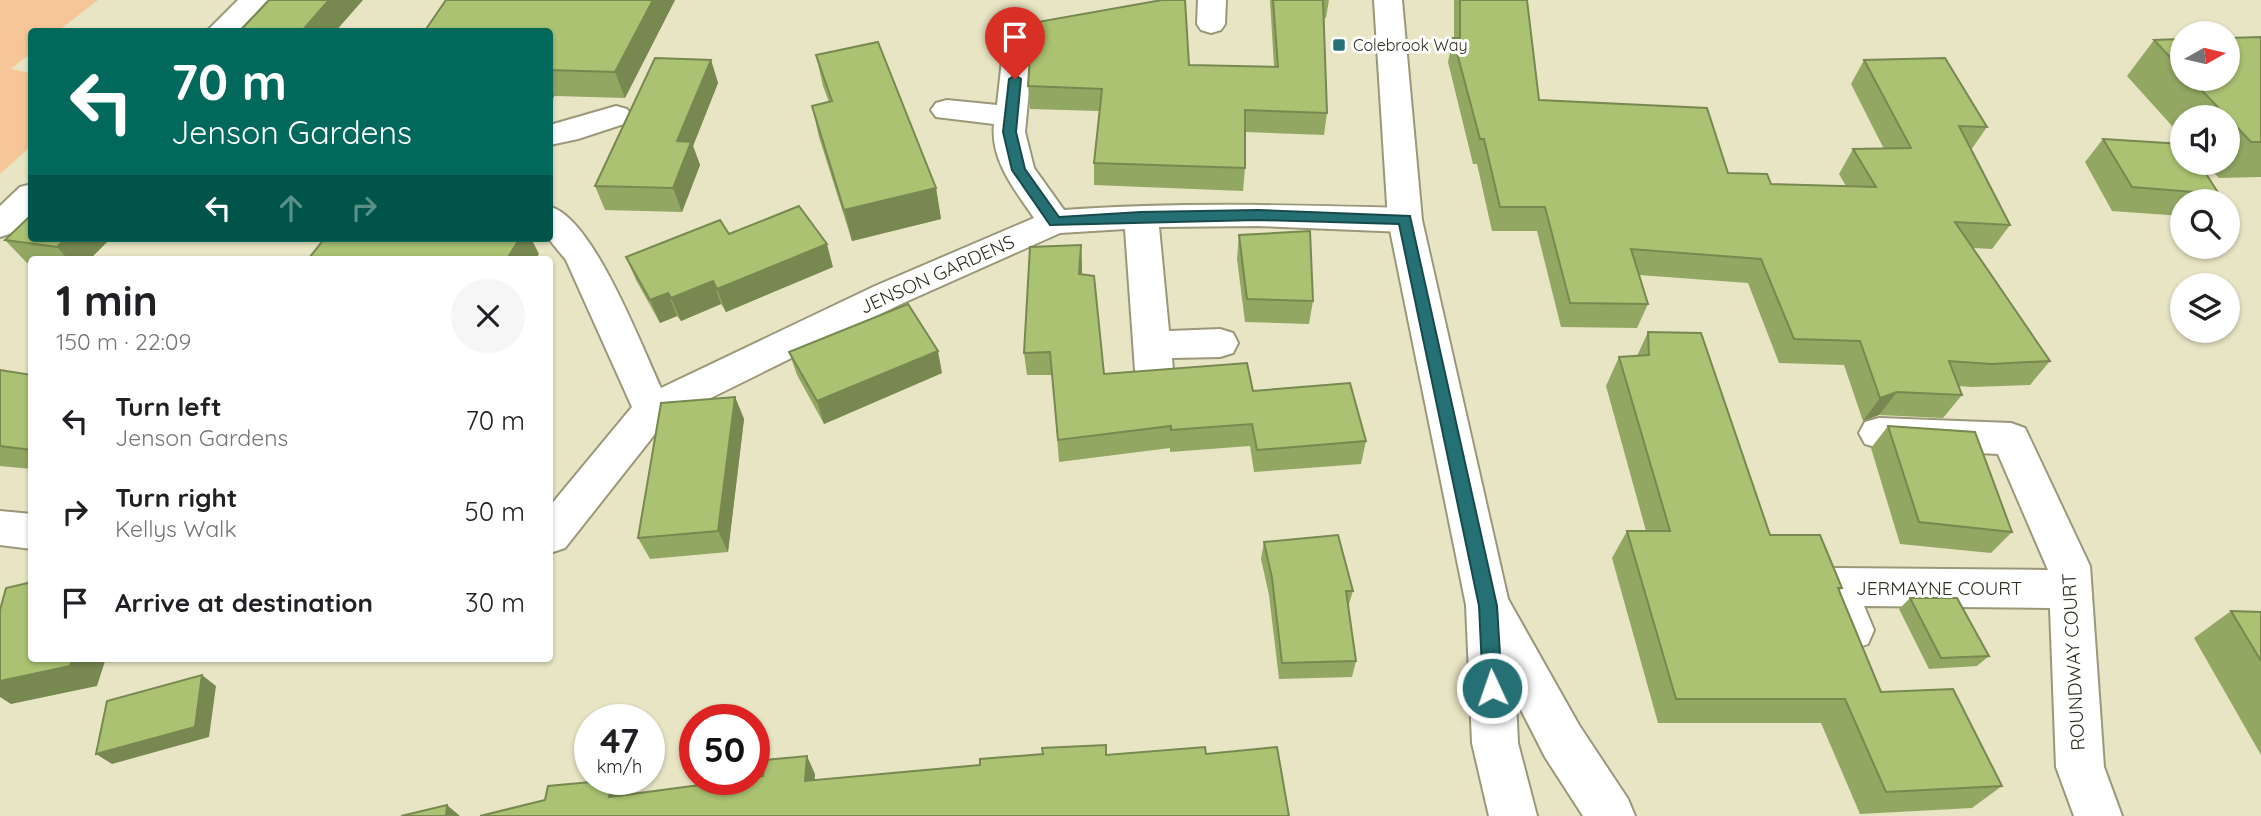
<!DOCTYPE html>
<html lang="en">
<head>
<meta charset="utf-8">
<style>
  body { margin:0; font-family:Quicksand,sans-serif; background:#f6f6f6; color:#202124; height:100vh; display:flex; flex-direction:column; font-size:26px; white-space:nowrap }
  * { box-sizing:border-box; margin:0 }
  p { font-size:23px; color:#757577 }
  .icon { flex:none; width:38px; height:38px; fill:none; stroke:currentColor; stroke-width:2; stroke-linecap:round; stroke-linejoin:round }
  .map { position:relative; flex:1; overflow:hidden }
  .panel { position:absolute; left:28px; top:256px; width:525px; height:406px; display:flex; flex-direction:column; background:#fff; border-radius:7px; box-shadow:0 2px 5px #0004 }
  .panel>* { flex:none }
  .hud { position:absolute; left:28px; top:28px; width:525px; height:214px; border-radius:7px; box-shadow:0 2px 5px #0004; background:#00695c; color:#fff; overflow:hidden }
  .needle { width:46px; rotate:82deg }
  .controls { position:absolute; left:2170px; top:21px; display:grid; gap:14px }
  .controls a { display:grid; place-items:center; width:70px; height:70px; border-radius:50%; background:#fff; box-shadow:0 2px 5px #0004; font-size:35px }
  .speed { position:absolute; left:574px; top:704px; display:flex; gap:14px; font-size:35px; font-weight:700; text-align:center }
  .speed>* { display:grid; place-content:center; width:91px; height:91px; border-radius:50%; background:#fff; box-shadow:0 2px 5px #0004; line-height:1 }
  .speed small { font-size:18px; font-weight:400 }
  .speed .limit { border:10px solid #d22; background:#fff; color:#111 }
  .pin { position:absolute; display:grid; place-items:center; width:60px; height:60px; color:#fff; margin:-72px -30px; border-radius:50% 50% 50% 0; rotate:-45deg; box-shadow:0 0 7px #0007 }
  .pin .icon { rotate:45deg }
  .me { position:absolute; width:77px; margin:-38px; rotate:357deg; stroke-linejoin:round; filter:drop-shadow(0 0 5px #0008) }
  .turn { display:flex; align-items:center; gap:24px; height:147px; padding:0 28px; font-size:32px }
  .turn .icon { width:91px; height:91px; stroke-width:2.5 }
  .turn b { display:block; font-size:49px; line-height:60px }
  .lanes { display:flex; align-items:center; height:66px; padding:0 28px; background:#0003; justify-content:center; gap:35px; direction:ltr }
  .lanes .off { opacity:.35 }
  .round { display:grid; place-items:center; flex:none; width:74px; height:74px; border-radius:37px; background:#f6f6f6 }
  .overview { display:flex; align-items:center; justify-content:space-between; height:119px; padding:0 28px }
  h1 { font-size:42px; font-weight:700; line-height:52px }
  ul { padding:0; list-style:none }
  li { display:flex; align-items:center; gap:21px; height:91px; padding:0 28px }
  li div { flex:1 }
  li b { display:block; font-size:26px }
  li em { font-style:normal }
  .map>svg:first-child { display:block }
</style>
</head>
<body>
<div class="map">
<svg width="2261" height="816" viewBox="0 0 2261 816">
  <rect width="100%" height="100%" fill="#e8e5c4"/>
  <!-- green -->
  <path fill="#f7c698" d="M0,0H98L58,31L32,32L31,53L11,69L31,73V146L0,174Z"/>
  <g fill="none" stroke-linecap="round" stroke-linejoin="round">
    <defs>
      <path id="street" d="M238,0H268L237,32H206Z
        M1198,0H1226L1225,24L1221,30L1211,33L1201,30L1197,24Z
        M1017,51L1028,54L1032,60L1025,132L1034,168L1064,210C1178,202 1291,205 1405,208L1417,212L1422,220L1417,228L1405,232L1258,226L1159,227L1169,331L1220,329L1233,333L1238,343L1233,353L1220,357L1172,358L1173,370L1167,380L1154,384L1141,380L1135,370L1125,229L1060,233L901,304L666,420L565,548L550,553V506L632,407L566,260L548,238L550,207C592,216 642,347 661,388L875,286L1034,218C1015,190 990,160 994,124L936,117L931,110L936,103L947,100L997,105L1002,60L1006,54Z
        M616,106L627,109L632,116L627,123L578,139L550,145V125Z
        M32,184V215L12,233L0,237V206L20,187Z
        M1879,418L2011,423L2025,428L2090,566L2104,767L2122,816H2074L2056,767L2050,608L1864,606L1874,630L1868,644L1852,650L1836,644L1814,587L1820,574L1835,568L2048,570L1998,454L1879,448L1865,444L1859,433L1865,422Z
        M0,511L32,514V549L0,545Z"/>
      <path id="secondary" d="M1374,0H1402L1422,220L1508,599L1579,725L1628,799L1635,816H1583L1545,757L1516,700L1518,743L1537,816H1489L1472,743L1466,605L1388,220Z"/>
    </defs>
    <!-- street casing -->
    <use href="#street" stroke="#9a9879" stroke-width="4"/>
    <!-- secondary casing -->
    <use href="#secondary" stroke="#9a9879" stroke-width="4"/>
    <!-- street -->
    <use href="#street" fill="#fff" fill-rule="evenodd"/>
    <!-- secondary -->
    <use href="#secondary" fill="#fff" fill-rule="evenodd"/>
  </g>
  <!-- wall -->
  <path fill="#92a762" d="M446,0H675L625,98L554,96L552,100H550V32Z
    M1270,0H1329L1326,18H1324L1327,113L1324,135L1245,132V168L1243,191L1094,185V163L1099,111L1030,109L1028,86L1189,65L1274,67Z
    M1454,0H1527L1539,100L1728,173L1771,184L1846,186L1839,174L1853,149H1884L1851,84L1864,60L1987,127L1971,150L2010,225L1992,249L1973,248L2050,361L2030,385L1972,387L1958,386L1962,395L1943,418L1879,415L1863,421L1844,365L1779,363L1748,283L1639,275L1648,304L1637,328L1561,327L1537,231H1492L1477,164H1473L1448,62L1453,38H1454Z
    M2261,37V177L2219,178L2205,163H2228V117H2182V137L2127,76L2154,40L2182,39V79H2228Z
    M816,55L936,188L941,219L852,241L819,137L812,106L829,102L823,86Z
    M711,60L718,83L693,146L700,165L682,212L605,210L595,186Z
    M2103,139L2219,194L2212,201H2182V216L2112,211L2085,162Z
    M729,234L833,267L726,312L721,304L681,321L677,316L660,323L636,280L626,257Z
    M1239,235L1313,301L1309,324L1245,322L1237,259Z
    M111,238L90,259H32V264L27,263L5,240Z
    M1081,245L1082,274L1104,374L1253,391L1366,441L1361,464L1254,472L1250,446L1170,452V448L1059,462L1052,375H1027L1024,353Z
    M1648,332L1770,535L1842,588L1839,591L1881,692L2002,786L1972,808L1860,814L1821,723H1658L1612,558L1627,531H1646L1606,386L1619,357L1637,356Z
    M789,352L942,373L824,424L797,375Z
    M0,370L32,375V469L0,466Z
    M735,397L744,419L728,552L650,559L638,538Z
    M1888,426L2012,532L1991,553L1900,544L1871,448Z
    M1264,542L1353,591L1348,607L1356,661L1352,677L1279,679L1269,595L1261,559Z
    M1910,598L1989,656L1977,666L1929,669L1899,609Z
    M2231,611L2261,612V755L2194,638Z"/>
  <!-- shaded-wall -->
  <path fill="#778850" d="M329,0H363L335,32H301Z
    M653,0H675L625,98L615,72Z
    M711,60L718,83L693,146L700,165L682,212L673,188L677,141Z
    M550,86L554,96L552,100L550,96Z
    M936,188L941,219L852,241L844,210Z
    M66,238H111L90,259H68L57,247Z
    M520,238H531L539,254L536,259H507Z
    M827,244L833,267L726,312L717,289Z
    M1081,245L1082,268L1080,297L1079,274Z
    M713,281L721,304L681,321L671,298Z
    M668,293L677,316L660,323L650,300Z
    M550,348L553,354L550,362Z
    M938,351L942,373L824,424L817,401Z
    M1897,392L1879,415L1863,421L1880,398Z
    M735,397L744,419L728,552L718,531Z
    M73,658H106L97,686L11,704L0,697V681Z
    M202,675L216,686L209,737L112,764L96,754Z
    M807,756L815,774L814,798L805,781Z
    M612,780L626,797H609Z
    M447,805L460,816H446Z"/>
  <!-- building -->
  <path fill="#aac272" stroke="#778850" stroke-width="2" d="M269,0H329L301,32H239Z
    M446,0H653L615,72L550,70V32H424Z
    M1162,0H1185L1189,65L1278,67L1273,0H1323L1327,113L1245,110V168L1094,163L1102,89L1028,86L1032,23Z
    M1460,0H1527L1539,100L1707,108L1728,173L1767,174L1771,184L1876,187L1853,149L1911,148L1864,60L1945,58L1987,127L1959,126L2010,225L1955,222L2050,361L1991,364L1949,361L1962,395L1897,392L1880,398L1860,341L1794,339L1761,259L1631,249L1648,304L1570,303L1545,207H1500L1484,139H1480L1453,38H1460Z
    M2261,37V142H2251L2191,79H2228V38Z
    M2182,39V70L2154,40Z
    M878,42L936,188L844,210L812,106L832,101L816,55Z
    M655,58L711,60L677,141L691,142L673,188L595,186Z
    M2103,139L2182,144V163H2199L2219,194L2132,187Z
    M799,206L827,244L717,289L713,281L671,298L668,293L650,300L626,257L720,220L729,234Z
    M32,214V238H66L57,247L5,240Z
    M1310,231L1313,301L1247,299L1239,235Z
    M325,238H520L507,259H326L309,258Z
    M1081,245L1079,274L1094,276L1104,374L1247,363L1253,391L1350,383L1366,441L1257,450L1252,424L1171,430V426L1058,440L1050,352L1024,353L1030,247Z
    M908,304L938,351L817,401L789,352Z
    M1648,332L1701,333L1770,535H1820L1842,588H1838L1881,692L1953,689L2002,786L1886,792L1845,699H1676L1627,531H1670L1619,357L1649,355Z
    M0,370L32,375V450L0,446Z
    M735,397L718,531L638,538L661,403Z
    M1888,426L1975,432L2012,532L1919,522Z
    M1338,535L1353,591H1346L1356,661L1282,663L1272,578L1264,542Z
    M32,582V658H73L70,666L0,681V610L6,588Z
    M1910,598H1957L1989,656L1941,658Z
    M2231,611L2261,612V661Z
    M202,675L195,727L96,754L107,701Z
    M1106,745V755L1205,747L1206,754L1277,747L1289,816H480L545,800L548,786L612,780L609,797L745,779H754V778L763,776L765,760L807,756L805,781L980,765V759L1043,754L1042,748Z
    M447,805L446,816H401Z"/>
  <!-- route -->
  <path fill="#257074" stroke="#18494b" stroke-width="2" d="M1015,75L1021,79L1016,132L1025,169L1059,217L1141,212L1258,210L1410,216L1497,606L1502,688L1499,694L1492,696L1486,694L1483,688L1479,606L1399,224L1258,220L1050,225L1012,170L1003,132L1009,79Z"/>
  <!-- markers -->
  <rect fill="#257074" stroke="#fff" stroke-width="2.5" x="1332" y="38" width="14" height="14" rx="3.5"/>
  <g text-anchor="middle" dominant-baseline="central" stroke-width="6" stroke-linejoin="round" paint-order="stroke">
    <!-- far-poi labels -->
    <g font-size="16" fill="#302f22" stroke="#fff" text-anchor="start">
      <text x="1353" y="45">Colebrook Way</text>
    </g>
    <!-- street labels -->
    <g font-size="19" fill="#302f22" stroke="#fff">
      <text transform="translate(937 274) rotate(-24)">JENSON GARDENS</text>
      <text x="1939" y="588">JERMAYNE COURT</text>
      <text transform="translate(2073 662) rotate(-93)">ROUNDWAY COURT</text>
    </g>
  </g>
</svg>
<div class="controls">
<a><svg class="needle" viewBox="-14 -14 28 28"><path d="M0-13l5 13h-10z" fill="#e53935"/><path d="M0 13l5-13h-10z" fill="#757577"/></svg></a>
<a><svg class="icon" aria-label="sound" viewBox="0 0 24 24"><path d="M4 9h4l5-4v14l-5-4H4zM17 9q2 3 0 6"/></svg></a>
<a><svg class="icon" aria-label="search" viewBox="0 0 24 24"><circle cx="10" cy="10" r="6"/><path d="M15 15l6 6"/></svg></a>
<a><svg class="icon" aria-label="layers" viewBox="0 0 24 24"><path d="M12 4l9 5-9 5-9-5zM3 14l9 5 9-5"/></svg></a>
</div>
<div class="speed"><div>47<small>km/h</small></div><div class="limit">50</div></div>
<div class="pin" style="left:1015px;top:79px;background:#d93025"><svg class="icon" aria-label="arrive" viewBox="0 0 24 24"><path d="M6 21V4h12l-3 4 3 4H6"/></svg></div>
<svg class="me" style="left:1492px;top:688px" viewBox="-20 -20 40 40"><circle r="17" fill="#257074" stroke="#fff" stroke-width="3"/><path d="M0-11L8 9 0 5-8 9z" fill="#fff"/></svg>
<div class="hud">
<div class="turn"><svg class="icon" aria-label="left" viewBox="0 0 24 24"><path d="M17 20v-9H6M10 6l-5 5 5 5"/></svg><div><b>70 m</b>Jenson Gardens</div></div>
<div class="lanes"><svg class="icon" aria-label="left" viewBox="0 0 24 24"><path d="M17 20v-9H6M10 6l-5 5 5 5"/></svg><svg class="icon off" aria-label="ahead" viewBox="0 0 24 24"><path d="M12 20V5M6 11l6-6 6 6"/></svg><svg class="icon off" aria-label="right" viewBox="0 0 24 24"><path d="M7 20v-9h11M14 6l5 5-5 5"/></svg></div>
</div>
<section class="panel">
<div class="overview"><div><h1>1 min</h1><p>150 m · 22:09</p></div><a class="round"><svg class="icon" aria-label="close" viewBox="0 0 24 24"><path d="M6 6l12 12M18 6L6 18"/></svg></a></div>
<ul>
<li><svg class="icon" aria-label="left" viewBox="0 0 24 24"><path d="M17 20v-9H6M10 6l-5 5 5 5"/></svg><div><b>Turn left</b><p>Jenson Gardens</p></div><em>70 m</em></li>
<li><svg class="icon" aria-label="right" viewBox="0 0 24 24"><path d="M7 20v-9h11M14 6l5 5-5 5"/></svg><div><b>Turn right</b><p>Kellys Walk</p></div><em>50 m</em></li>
<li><svg class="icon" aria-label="arrive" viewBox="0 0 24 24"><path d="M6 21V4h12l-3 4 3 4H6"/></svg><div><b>Arrive at destination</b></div><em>30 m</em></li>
</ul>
</section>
</div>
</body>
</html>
